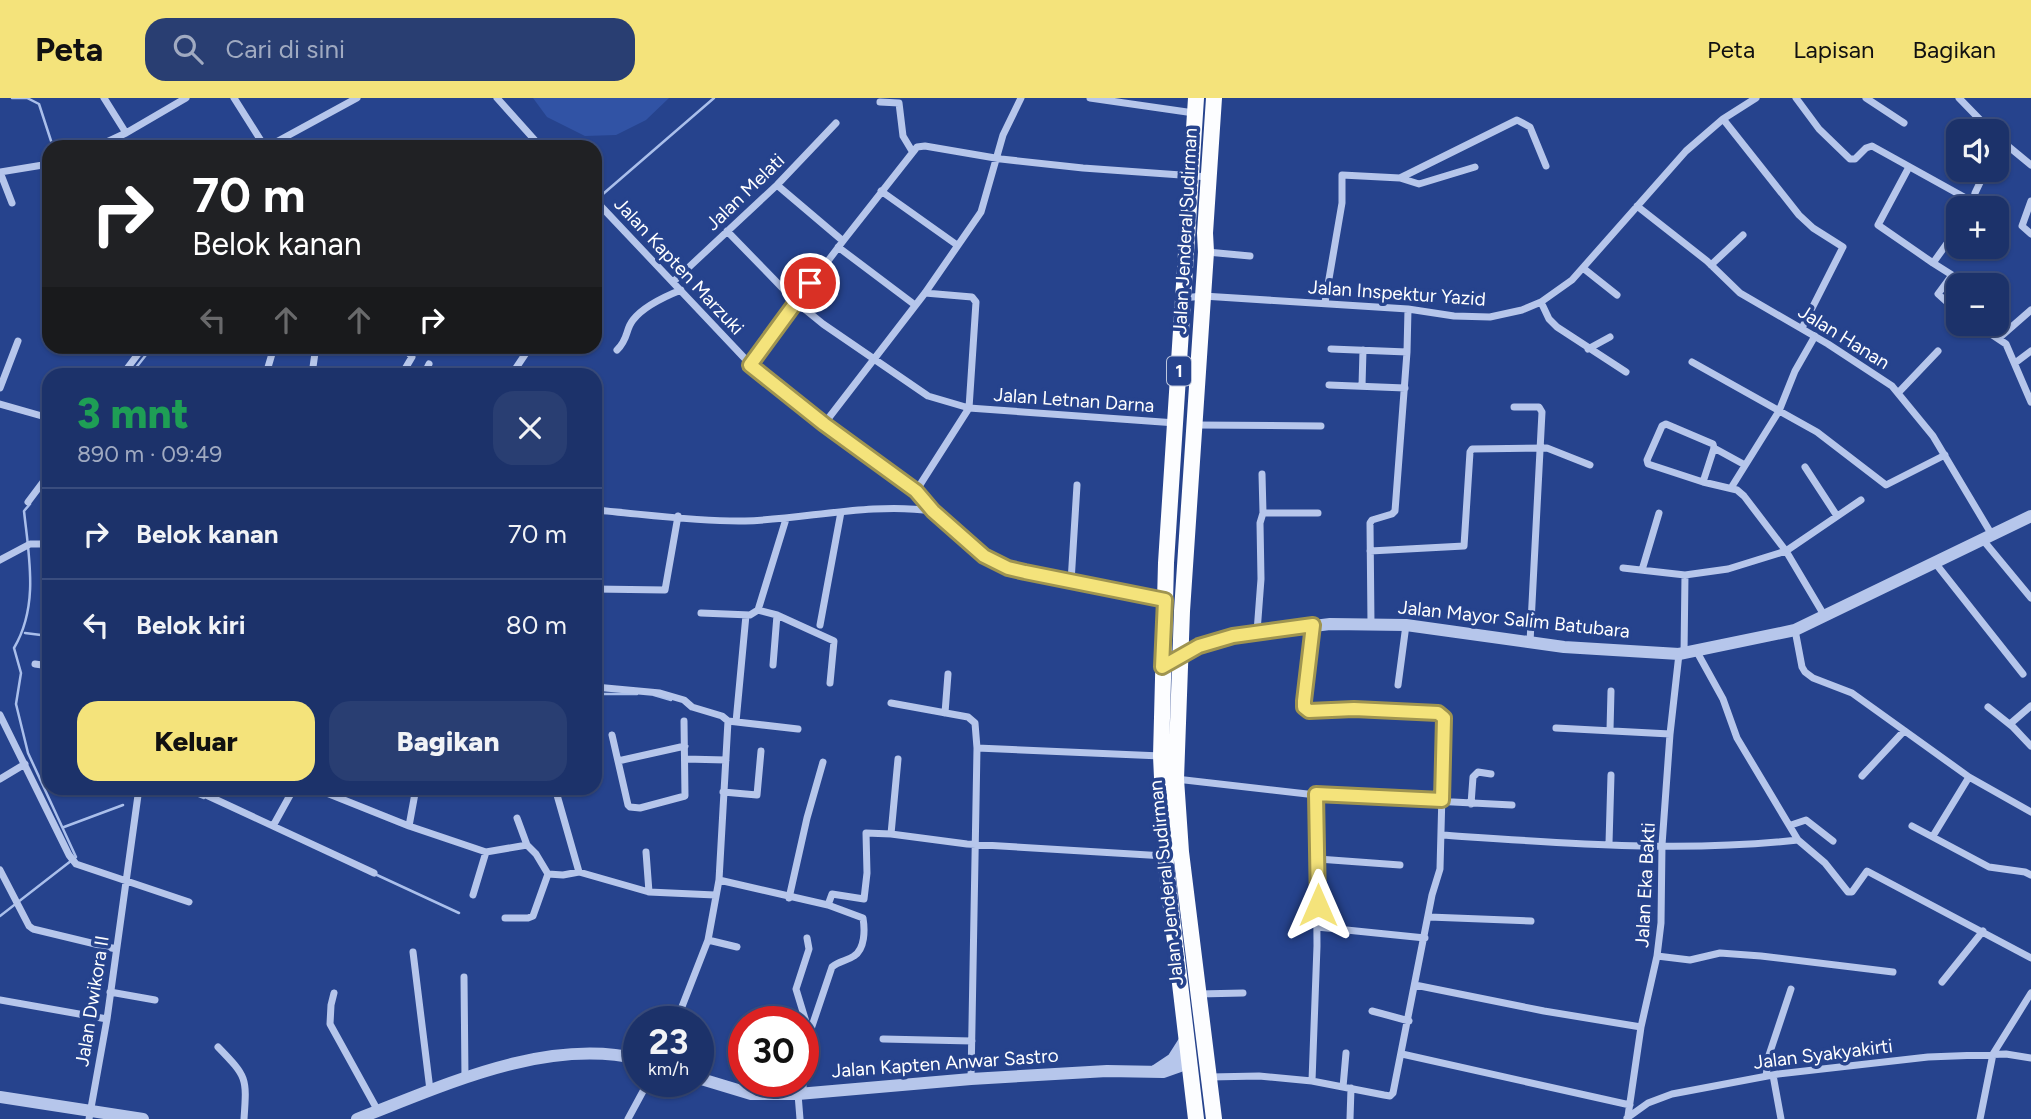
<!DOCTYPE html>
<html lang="id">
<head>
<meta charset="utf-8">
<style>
  body { margin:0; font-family:Figtree,sans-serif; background:#293e72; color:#f1f3f6; height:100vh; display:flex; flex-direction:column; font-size:26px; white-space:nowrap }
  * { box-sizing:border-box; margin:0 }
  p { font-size:23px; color:#a0aac1 }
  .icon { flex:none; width:38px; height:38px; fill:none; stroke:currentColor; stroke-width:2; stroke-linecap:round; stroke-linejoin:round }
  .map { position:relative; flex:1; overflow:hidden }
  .drawer { position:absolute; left:42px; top:270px; width:560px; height:427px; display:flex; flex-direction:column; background:#1c326a; border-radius:21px; box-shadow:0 2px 5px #0004,0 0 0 2px #3a4d7e }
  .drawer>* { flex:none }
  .hud { position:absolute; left:42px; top:42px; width:560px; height:214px; border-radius:21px; box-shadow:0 2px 5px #0004,0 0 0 2px #3a4d7e; background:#202124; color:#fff; overflow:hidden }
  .buttons { position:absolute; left:1946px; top:21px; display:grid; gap:14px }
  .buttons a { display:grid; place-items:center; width:63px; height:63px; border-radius:14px; background:#1c326a; box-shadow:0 2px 5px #0004,0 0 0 2px #3a4d7e; font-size:35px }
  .speed { position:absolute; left:623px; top:908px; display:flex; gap:14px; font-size:35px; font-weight:700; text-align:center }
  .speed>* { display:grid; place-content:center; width:91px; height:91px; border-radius:50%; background:#1c326a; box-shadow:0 2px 5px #0004,0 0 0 2px #3a4d7e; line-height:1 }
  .speed small { font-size:18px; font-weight:400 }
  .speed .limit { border:10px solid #d22; background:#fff; color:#111 }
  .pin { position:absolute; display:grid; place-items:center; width:60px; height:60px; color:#fff; margin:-30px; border:4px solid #fff; border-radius:50%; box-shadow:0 2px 7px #0007 }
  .me { position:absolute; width:77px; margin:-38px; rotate:0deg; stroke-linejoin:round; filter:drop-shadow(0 0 5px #0008) }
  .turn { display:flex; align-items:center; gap:24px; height:147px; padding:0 35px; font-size:32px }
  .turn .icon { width:91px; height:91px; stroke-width:2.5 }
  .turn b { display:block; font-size:49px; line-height:60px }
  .lanes { display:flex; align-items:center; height:66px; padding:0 35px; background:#0003; justify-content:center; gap:35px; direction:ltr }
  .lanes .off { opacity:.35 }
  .round { display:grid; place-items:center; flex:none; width:74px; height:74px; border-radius:21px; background:#293e72 }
  .headline { display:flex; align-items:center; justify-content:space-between; height:119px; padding:0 35px }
  h1 { font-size:42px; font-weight:800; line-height:52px; color:#1e9e55 }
  .action { display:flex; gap:14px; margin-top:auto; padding:14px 35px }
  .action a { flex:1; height:80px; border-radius:21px; background:#f4e37b; color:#111; font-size:28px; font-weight:800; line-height:80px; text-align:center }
  .action a+a { background:#293e72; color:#f1f3f6 }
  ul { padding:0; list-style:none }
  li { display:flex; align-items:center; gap:21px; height:91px; padding:0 35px; border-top:2px solid #3a4d7e }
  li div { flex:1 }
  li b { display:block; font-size:26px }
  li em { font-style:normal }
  header { display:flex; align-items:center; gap:42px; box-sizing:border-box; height:98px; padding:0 35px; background:#f4e37b; color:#111 }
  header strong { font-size:33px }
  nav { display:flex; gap:38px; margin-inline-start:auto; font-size:24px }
  .search { width:490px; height:63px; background:#293e72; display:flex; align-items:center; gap:18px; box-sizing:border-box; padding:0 24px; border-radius:21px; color:#a0aac1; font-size:26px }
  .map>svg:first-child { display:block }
</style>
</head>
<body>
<header>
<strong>Peta</strong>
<div class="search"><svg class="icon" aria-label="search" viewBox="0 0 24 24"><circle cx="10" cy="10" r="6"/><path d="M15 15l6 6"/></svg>Cari di sini</div>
<nav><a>Peta</a><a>Lapisan</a><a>Bagikan</a></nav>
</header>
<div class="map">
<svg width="2031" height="1021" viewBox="0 0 2031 1021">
  <rect width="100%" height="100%" fill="#26438d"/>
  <!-- green -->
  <path fill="#3153a5" d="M533,0H669L646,22L616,37L585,38L547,19Z"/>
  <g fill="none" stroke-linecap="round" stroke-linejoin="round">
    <!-- stream -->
    <path stroke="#aabfeb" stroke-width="2.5" d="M12,0H27L39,6L53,49
      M595,86L603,96L714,0
      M131,276L153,248
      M25,535L49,538
      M595,596H637
      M654,597L671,602
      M179,690L204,700
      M64,729L123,707
      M377,777L459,815
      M0,818L76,759L28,655L16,606L21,575L14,550C39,508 29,459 24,413L30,406"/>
    <!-- minor -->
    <path stroke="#b6c6eb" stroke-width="7" d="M104,0L126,35
      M234,0L265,49
      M497,0L541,49
      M1090,0L1194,15
      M1796,0L1819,31L1850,61H1855L1866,50L1872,48L1973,104
      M1866,0L1904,25
      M1959,0L1991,33
      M880,4L899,5L903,38L912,53
      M1723,21L1799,117L1813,130L1843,149L1802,230
      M1997,39L2031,67
      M96,49L126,35L186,0
      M267,49L357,0
      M1997,55L2003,46
      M1909,69L1878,127L1933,165L1958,130
      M0,74L49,66
      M0,74L12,105
      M1400,80L1419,86L1475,69
      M777,87L843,143
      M881,93L957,147
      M595,102L750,266L824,326L916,393L933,413L984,458L998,466L1025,474L1164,502
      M2031,103L2022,128L2031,136
      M1637,108L1707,163L1740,195L1828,246L1892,288L1933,338L1992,437
      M1972,110L1975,95L1986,72
      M727,133L796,204L823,226L928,298L969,310L1176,325
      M838,149L915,207
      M1207,154L1250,158
      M1933,165L1952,177L1938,196L1958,214
      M1711,167L1743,137
      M1583,170L1617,197
      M673,184L777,87L836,25
      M1183,200L1203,198L1408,211L1454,218L1490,219L1522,212L1541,204L1572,182L1686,53L1723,21L1756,0
      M1325,204L1342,105V77L1400,80L1517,22L1530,29L1546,68
      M1541,204L1549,221L1557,229L1626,274
      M1976,226L2006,246L2031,304
      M1999,240L2031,212
      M1331,251L1407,254
      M1588,251L1610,239
      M617,252C629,240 625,232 633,222C643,209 666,198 681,192
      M1692,264L1817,334L1886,387L1945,357
      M2015,265L2031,253
      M750,266L843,143L917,49L925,48L1001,61L1083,70L1209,79
      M79,276V275
      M123,276L144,248
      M266,276L274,249
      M312,276L316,248
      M402,276L412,259L403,248
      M424,276L429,266
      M512,276L528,252
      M1329,287L1405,290
      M1362,288L1363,252
      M0,290L18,243
      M1898,295L1938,253
      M0,306L49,320
      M1514,309H1539L1542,314L1530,544
      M824,326L925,195L981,114L1003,37L1021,0
      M1196,327L1321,328
      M1714,350L1745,367
      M1805,369L1837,418
      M1262,376L1263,415
      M1703,384L1714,350L1713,346L1666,326L1662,328L1647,362L1648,366L1703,384L1737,392L1744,398L1786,453L1824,517
      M1731,390L1779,313L1795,273L1815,238
      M916,393L969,310L976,204L972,199L925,195
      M28,404L49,376
      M595,412C643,416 698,424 745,423C807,421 871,404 933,413
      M786,421L758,512L777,517L834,543L830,585
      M1983,442L2031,500
      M1370,453L1464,448L1470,354L1472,351L1547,350L1590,367
      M0,462L30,446H49
      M1936,466L2023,576
      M1623,470L1685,477L1728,471L1786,453L1861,402
      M1642,472L1659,415
      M1071,484L1077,387
      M595,491L665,492L678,418
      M701,515L750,517L758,512
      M1371,526L1370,425L1372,422L1392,416L1395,413L1407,254L1408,211
      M820,527L841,414
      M1795,532L1802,569L1805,574L1813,580L1852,595L1969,679L2031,714
      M1257,534L1261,481L1260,425L1263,415H1318
      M1684,556L1685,477
      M35,566L49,568
      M773,567L777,517
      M1398,587L1406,527
      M595,589L660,595L684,602L692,609L722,618L728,623L798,631
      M49,595V643
      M891,605L968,619L975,625L977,650L971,981
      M1988,609L2013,629L2031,648
      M945,615L948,576
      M0,617L69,757L76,766L189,804
      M736,624L746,517
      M2010,626L2031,608
      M1556,630L1670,636
      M1610,632L1611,593
      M612,637L628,707L630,709L640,710L685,698L684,623
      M977,650L1161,658
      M685,661L726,662
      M898,661L891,736L967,746L1165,758
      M618,663L685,648
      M1862,678L1904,633
      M0,681L25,666
      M1176,681L1316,697L1512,707
      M191,690L374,775
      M314,690L409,728L486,754L527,747L536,756L548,776L563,777L579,774L649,794L715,797
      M555,690L579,774
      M723,694L757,697L761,653
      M1471,706L1473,679L1478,674L1491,676
      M517,720L527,747
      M1791,727L1806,722L1833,743
      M273,728L294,690
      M409,728L416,690
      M1912,728L1989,769L2025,774L2031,777
      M1442,737C1559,745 1681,755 1798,742L1737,640L1723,601L1697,554
      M1933,738L1969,679
      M1798,742L1825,765L1848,794H1852L1867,773L2031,860
      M1609,745L1611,677
      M646,754L649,794
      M1318,761L1400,767
      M0,772L29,828L33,831L116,851
      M719,782L828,807L863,820C865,832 865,851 854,858C847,863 839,863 832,869L810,934
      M473,797L486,754
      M789,800L807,720L823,664
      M828,807L832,796L864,801L867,775L866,735L891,736
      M1429,819L1531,823
      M505,820H528L533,818L548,776
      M1317,829L1425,840
      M708,842L737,849
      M413,854L430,992
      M1657,858L1690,862L1720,855L1761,858L1893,874
      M464,879L465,980
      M1942,884L1983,833
      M1415,887L1544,913L1641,929
      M110,894L155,902
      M334,895L331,907L330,926L378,1013
      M1199,896L1243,895
      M0,902L107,921
      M1372,913L1409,923
      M676,924L708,842L719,782L728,623
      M883,941L972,943
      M218,949C247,979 247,979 244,1021
      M1402,956L1630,1007
      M1773,977L1781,1021
      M1766,978L1769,957L1791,891
      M1210,979L1259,978L1312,983L1384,997L1390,998L1393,995L1432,797L1440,771L1444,620L1438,615L1354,611L1309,613L1305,609L1304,603L1313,528
      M1312,983L1317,848L1316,697
      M1343,989L1346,955
      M798,996L800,1021
      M802,996L810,937L796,891L809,851L807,840
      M1628,1018L1641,929L1657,858L1661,825L1662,747L1670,636L1679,556
      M1627,1020L1648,1005L1672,996L1778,976L1928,959L2006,956L2031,960
      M89,1021L107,921L139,690
      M628,1021L648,984
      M1350,1021L1351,990
      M1980,1021L1993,956L2031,895"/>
    <!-- tertiary -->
    <path stroke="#b6c6eb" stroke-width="12" d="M1174,562L1199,548L1233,538L1330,526L1406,527L1564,549L1679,556L1795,532L2031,418
      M1155,973L1173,961L1187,939
      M698,980L751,996H798L971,981L1107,973L1163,974L1180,968L1189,955
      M0,999L143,1021
      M357,1021C443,988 545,939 639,961"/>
    <!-- trunk -->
    <path stroke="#fcfdff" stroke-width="16" d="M1196,0L1166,465L1161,658L1166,767L1196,1021
      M1214,0L1205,135L1206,154L1182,513L1176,681L1181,754L1214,1021"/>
  </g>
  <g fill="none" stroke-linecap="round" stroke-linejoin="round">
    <defs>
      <path id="route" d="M810,185L750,267L824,326L916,393L933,413L984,458L1008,470L1025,474L1165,502L1162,569L1199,548L1233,538L1313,527L1304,603V609L1309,613L1354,611L1438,615L1444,620L1442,702L1316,696L1318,807"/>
    </defs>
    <!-- route casing -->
    <use href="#route" stroke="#9f9450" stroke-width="18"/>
    <!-- route -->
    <use href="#route" stroke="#f4e37b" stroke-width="12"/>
  </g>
  <g text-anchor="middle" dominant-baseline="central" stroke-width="7" stroke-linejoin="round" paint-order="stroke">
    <!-- shield labels -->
    <rect fill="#26438d" stroke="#bec7dd" stroke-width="2" x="1167" y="258.5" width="24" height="29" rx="5"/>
    <g font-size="18" font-weight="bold" fill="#fff">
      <text x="1179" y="273">1</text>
    </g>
    <!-- street labels -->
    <g font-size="19" fill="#fff" stroke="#26438d">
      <text transform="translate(745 94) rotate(-44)">Jalan Melati</text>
      <text transform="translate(1185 133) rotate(-87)">Jalan Jenderal Sudirman</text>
      <text transform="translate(679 168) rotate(47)">Jalan Kapten Marzuki</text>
      <text transform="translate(1397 195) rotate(4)">Jalan Inspektur Yazid</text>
      <text transform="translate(1844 239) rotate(32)">Jalan Hanan</text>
      <text transform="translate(1074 302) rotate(4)">Jalan Letnan Darna</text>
      <text transform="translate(1514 521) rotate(6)">Jalan Mayor Salim Batubara</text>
      <text transform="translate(1166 785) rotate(-96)">Jalan Jenderal Sudirman</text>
      <text transform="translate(1645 787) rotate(-87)">Jalan Eka Bakti</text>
      <text transform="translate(92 903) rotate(-81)">Jalan Dwikora II</text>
      <text transform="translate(1823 956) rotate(-7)">Jalan Syakyakirti</text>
      <text transform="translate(945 965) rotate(-4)">Jalan Kapten Anwar Sastro</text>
    </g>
  </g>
</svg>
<div class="buttons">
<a><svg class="icon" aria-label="sound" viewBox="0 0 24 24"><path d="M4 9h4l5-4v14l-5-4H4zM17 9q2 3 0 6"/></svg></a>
<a>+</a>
<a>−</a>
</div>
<div class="speed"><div>23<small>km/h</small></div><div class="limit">30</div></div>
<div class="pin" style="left:810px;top:185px;background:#d93025"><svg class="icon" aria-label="arrive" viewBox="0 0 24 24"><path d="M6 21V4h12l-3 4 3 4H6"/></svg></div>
<svg class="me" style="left:1318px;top:807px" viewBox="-20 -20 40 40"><path d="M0-17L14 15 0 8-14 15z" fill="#f4e37b" stroke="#fff" stroke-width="4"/></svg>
<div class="hud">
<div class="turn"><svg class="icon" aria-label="right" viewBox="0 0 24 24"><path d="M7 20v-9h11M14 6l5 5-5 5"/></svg><div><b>70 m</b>Belok kanan</div></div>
<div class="lanes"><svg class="icon off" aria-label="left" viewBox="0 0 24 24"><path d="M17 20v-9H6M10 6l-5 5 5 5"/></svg><svg class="icon off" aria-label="ahead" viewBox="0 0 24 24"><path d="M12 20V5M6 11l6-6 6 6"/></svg><svg class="icon off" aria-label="ahead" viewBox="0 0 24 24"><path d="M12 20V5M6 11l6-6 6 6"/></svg><svg class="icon" aria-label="right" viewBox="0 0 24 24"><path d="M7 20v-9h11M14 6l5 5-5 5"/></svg></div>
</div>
<section class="drawer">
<div class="headline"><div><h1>3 mnt</h1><p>890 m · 09:49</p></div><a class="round"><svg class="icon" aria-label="close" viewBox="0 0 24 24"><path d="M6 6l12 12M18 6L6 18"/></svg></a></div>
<ul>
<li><svg class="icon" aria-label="right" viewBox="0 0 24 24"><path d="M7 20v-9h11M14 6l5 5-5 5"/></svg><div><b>Belok kanan</b></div><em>70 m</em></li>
<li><svg class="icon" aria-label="left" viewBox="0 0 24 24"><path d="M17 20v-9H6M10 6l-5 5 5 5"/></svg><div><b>Belok kiri</b></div><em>80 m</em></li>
</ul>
<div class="action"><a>Keluar</a><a>Bagikan</a></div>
</section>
</div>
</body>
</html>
